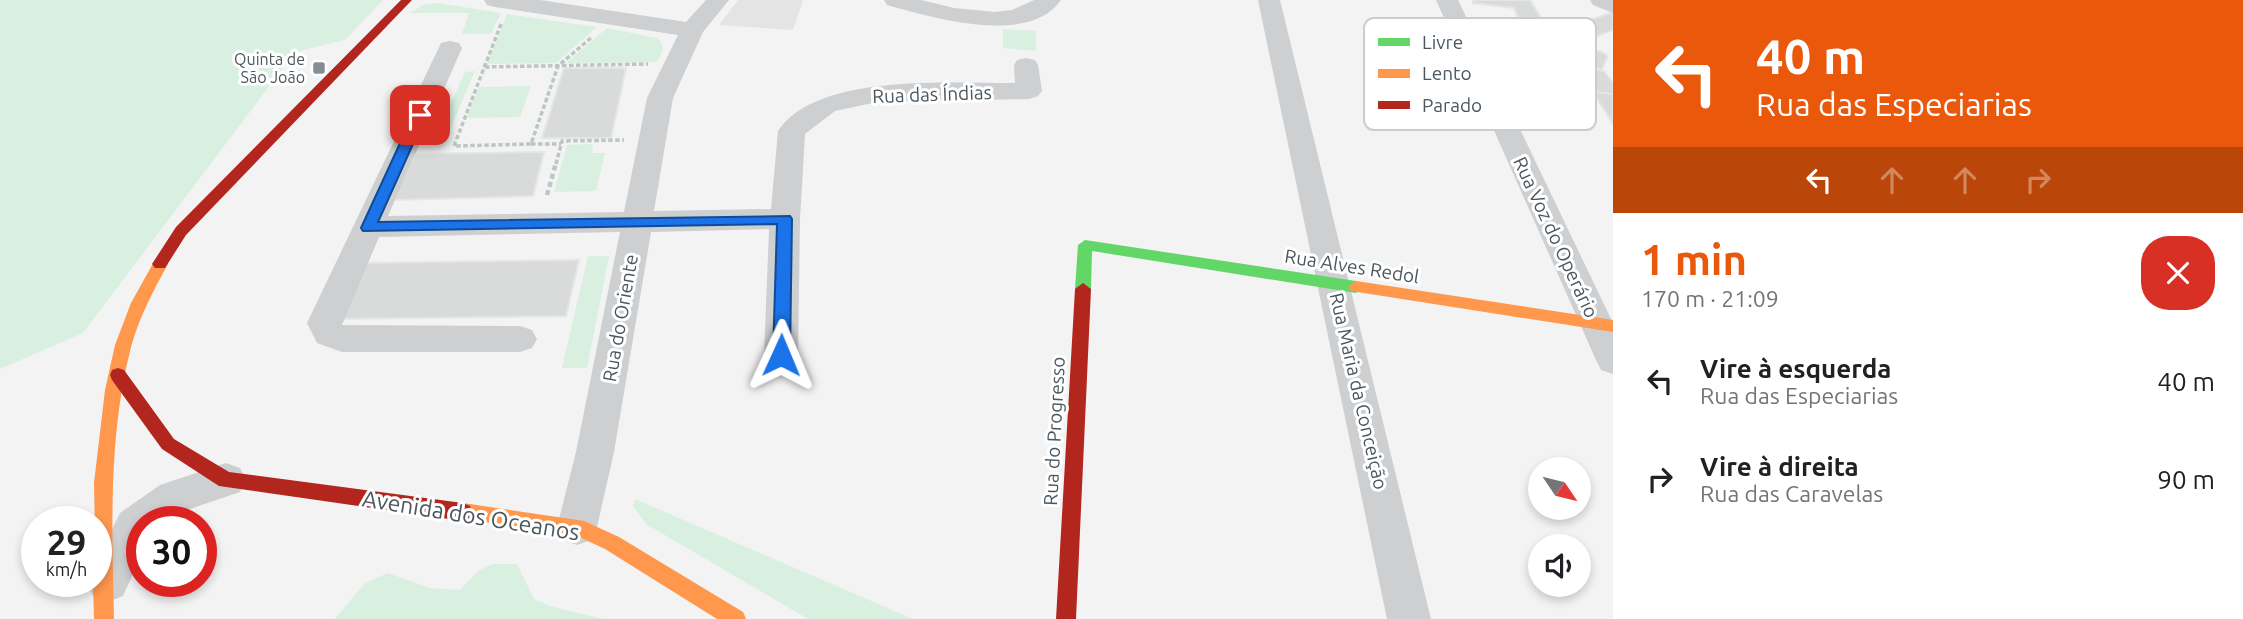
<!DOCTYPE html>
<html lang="pt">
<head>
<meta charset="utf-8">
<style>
  body { margin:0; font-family:Ubuntu,sans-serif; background:#f6f6f6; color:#202124; height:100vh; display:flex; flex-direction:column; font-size:26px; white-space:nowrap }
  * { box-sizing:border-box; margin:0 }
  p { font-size:23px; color:#757577 }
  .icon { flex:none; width:38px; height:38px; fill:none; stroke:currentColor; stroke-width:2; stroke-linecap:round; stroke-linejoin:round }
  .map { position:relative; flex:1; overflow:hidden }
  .drawer { display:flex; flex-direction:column; background:#fff; width:630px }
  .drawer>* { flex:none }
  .banner { background:#ea580c; color:#fff; overflow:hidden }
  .needle { width:46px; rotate:125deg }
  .buttons { position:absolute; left:1528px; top:457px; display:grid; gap:14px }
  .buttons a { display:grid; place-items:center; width:63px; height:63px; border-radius:50%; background:#fff; box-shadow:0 4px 10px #0003; font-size:35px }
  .speed { position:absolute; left:21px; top:506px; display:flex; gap:14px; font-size:35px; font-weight:700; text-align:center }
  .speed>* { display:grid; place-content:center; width:91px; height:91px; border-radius:50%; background:#fff; box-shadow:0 4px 10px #0003; line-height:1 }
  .speed small { font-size:18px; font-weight:400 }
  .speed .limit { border:10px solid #d22; background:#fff; color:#111 }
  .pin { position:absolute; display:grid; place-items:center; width:60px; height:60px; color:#fff; margin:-30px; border-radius:14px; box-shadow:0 4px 10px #0006 }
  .me { position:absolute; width:77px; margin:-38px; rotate:1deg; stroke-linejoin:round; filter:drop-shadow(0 0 5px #0008) }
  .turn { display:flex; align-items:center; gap:24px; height:147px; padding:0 28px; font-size:32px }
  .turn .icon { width:91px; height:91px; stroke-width:2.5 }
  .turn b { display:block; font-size:49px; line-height:60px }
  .lanes { display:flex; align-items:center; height:66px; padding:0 28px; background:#0003; justify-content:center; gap:35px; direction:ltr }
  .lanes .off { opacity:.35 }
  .round { display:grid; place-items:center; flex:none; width:74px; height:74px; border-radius:28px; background:#f6f6f6 }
  .overview { display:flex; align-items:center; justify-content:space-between; height:119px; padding:0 28px }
  h1 { font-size:42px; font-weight:600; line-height:52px; color:#ea580c }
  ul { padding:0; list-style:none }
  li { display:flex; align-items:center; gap:21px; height:98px; padding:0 28px }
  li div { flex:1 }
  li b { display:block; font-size:26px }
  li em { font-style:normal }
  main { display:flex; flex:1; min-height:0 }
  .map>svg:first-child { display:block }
</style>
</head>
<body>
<main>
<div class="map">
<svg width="1613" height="619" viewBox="0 0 1613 619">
  <rect width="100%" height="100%" fill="#f3f3f3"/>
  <!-- education -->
  <path fill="#e5e4e5" d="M738,0H803L793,30L719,25Z"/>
  <!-- green -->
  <path fill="#d9f0e0" d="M0,0H383L345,40L295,52L83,333L0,369Z
    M438,3L501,13L491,34H462L469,13H410L423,5Z
    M507,14L597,27L556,63L487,64Z
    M607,28L657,38C666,47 663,51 657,62L566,63Z
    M1003,29L1036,31V51L1003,48Z
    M475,71L447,137H436L465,72Z
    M531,86L520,117L467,118L479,87Z
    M593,144L592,153H605L596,191L554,192L567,145Z
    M588,256H609L587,368H562Z
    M635,499L913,619H808L646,524L633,506Z
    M492,564H517L534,599L553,607L604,619H335L365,583L388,573L430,588L460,590L478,571Z"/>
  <!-- building -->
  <path fill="#d9dbdb" stroke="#e4e5e6" stroke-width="2" d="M1473,0H1530L1551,34L1492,27L1488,21L1522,27L1514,8L1473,3Z
    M1613,12V30L1585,41L1593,52L1600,51L1608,56L1602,69L1574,66L1556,32Z
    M1575,67L1604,71L1613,83V94L1593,92Z
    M564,68H626L611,138H542Z
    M1593,92L1613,94V124Z
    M544,152L533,196L394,200L415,154Z
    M579,260L566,316L336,319L362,263Z"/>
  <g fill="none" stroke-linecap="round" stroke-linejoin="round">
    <!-- path-far1 -->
    <path stroke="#bcc6c2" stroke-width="3.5" stroke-dasharray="4.5 2.5" stroke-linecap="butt" d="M501,24L454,146L531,144L558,66L592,37
      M485,67L648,64
      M531,144H561
      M556,164L562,141L624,140"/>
    <!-- path -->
    <path stroke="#bcc6c2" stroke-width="4.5" stroke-dasharray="5 3.5" stroke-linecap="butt" d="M547,195L556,163"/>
    <!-- street -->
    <path fill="#cdcfd1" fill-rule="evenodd" d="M484,0H540L686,22L706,0H729L703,32L673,98L654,211L771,209L778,131C818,72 952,84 1015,83L1014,65L1017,60L1026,58L1035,60L1038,65L1042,91L1038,96L1029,99L882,101L835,111L805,134L800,219L798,355L793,365L781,369L769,365L764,355L769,229L651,232L614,452L597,527L591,540L577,545L563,540L557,527L576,452L620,232L379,237L342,325L520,326L532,330L537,339L532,348L520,352H342L317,343L307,323L441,43L450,41L459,43L462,48L388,216L624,212L647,98L678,35L495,7L487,5Z
      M884,0H921L954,8L995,12L1012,10L1034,0H1061C1029,47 931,17 887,5Z
      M1258,0H1280L1431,619H1387Z
      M1436,0H1458L1613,323V374L1601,370L1596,360Z
      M1590,0H1613V13L1593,5Z
      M226,463L240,468L246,480L240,492L187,510L172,522H142V554L123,596L108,602L93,596L87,582L96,581V561L120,513L160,485Z"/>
    <!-- fast -->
    <path fill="#63d668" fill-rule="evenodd" d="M1085,240L1356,281L1364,287L1356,293L1092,251L1091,289L1083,295L1075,289L1078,245Z"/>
    <!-- slow -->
    <path fill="#ff974d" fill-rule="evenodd" d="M160,259L168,264C153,291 139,318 131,347C108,436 112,528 114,619H94L93,581H96L94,483L105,390L115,345L131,303L155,260Z
      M1356,281L1613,320V332L1351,291L1348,287Z
      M463,503L584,521L619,537L743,612L746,619H717L605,549L575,535L456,518L454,512L456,506Z"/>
    <!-- jam -->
    <path fill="#b3261e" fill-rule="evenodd" d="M401,0H412L186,235L165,268H155L152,264L176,227Z
      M1083,283L1091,289L1076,619H1056L1075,289Z
      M118,368L124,370L174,439L229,472L463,503L470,506L472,512L470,518L463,521L219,486L162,449L112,380L110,375L112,370Z"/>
  </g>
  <!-- route -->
  <path fill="#1a73e8" stroke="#114b97" stroke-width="2" d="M420,111L426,115L378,222L790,216L792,219L790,355L787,359H775L773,355L777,224L363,231L361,228L413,115Z"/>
  <!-- markers -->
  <rect fill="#868e93" stroke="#fff" stroke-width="2.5" x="312" y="61" width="14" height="14" rx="3.5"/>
  <g text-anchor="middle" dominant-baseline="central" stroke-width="6" stroke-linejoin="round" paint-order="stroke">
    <!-- far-poi labels -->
    <g font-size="16" fill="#4b575f" stroke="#fff" text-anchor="end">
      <text x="305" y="59">Quinta de<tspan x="305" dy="18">São João</tspan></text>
    </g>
    <!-- street labels -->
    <g font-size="19" fill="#4b575f" stroke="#fff">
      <text transform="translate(932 94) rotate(-2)">Rua das Índias</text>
      <text transform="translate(1556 237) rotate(65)">Rua Voz do Operário</text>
      <text transform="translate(1352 266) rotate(9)">Rua Alves Redol</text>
      <text transform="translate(620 318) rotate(-80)">Rua do Oriente</text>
      <text transform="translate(1359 391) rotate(77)">Rua Maria da Conceição</text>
      <text transform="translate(1054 431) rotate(-87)">Rua do Progresso</text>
    </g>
    <!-- near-street labels -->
    <g font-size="23" fill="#4b575f" stroke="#fff">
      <text transform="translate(471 515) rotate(9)">Avenida dos Oceanos</text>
    </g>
  </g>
  <!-- legend -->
  <rect x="1364" y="18" width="232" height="112" rx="10" fill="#fff" stroke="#c9cdcf" stroke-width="2"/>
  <rect x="1378" y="38" width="32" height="8" fill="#63d668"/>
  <rect x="1378" y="69" width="32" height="9" fill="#ff974d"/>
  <rect x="1378" y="101" width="32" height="8" fill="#b3261e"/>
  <g font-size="19" fill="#4b575f">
    <text x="1422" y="49">Livre</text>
    <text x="1422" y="80">Lento</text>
    <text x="1422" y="112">Parado</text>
  </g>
</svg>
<div class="buttons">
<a><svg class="needle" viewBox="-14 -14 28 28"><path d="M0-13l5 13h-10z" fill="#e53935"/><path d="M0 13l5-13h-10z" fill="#757577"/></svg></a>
<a><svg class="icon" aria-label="sound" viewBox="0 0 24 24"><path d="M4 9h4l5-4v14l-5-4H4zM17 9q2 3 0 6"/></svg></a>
</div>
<div class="speed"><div>29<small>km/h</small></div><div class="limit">30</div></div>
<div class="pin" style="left:420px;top:115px;background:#d93025"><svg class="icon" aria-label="arrive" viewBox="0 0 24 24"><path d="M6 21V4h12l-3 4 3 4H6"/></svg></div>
<svg class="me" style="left:781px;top:355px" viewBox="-20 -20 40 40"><path d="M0-17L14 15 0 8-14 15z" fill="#1a73e8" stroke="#fff" stroke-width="4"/></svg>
</div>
<section class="drawer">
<div class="banner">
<div class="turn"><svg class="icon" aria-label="left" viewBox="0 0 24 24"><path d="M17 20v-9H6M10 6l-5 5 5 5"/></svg><div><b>40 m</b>Rua das Especiarias</div></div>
<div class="lanes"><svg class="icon" aria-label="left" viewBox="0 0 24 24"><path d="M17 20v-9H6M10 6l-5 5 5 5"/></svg><svg class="icon off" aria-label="ahead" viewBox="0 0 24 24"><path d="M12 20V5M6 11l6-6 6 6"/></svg><svg class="icon off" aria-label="ahead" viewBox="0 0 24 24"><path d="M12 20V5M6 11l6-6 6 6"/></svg><svg class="icon off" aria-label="right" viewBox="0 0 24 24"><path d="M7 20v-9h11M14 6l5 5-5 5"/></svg></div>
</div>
<div class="overview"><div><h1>1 min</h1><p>170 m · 21:09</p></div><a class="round" style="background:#d93025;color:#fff"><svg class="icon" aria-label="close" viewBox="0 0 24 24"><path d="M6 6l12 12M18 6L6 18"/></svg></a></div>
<ul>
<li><svg class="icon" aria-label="left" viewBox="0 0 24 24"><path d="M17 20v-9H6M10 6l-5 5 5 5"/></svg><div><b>Vire à esquerda</b><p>Rua das Especiarias</p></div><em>40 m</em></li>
<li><svg class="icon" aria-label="right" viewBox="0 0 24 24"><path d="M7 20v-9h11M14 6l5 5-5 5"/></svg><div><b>Vire à direita</b><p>Rua das Caravelas</p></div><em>90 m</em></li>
</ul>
</section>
</main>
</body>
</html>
